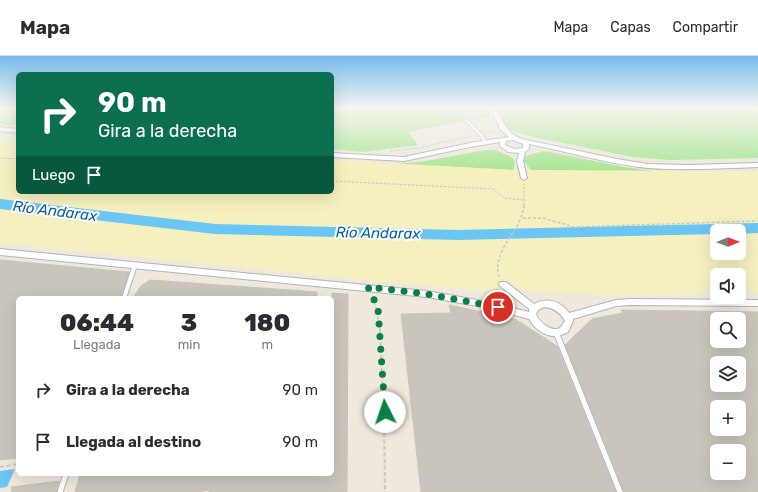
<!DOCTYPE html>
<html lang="es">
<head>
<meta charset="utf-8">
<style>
  body { margin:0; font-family:Rubik,sans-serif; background:#f2f2f3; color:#2b2b33; height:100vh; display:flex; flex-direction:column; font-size:15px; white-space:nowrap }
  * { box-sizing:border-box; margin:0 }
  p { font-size:13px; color:#7c7c81 }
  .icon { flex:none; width:22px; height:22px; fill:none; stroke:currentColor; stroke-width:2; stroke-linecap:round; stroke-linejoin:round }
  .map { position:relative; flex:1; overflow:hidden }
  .sheet { position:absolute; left:16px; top:240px; width:318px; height:180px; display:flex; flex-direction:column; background:#fff; border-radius:6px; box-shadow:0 4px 16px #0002 }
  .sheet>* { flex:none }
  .banner { position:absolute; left:16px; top:16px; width:318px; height:122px; border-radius:6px; box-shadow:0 4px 16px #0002; background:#0b6e4f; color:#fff; overflow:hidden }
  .needle { width:26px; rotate:89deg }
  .tools { position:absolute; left:710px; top:168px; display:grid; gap:8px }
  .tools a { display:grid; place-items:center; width:36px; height:36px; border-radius:6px; background:#fff; box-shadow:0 4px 16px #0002; font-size:20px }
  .pin { position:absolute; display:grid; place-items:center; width:34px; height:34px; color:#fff; margin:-17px; border:2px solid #fff; border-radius:50%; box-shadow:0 1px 4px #0007 }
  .me { position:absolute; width:44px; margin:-22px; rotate:356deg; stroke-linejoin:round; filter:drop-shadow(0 0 3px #0008) }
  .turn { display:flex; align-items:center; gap:14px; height:84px; padding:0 16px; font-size:18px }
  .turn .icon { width:52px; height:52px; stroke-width:2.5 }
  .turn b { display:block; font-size:28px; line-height:34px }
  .then { display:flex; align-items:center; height:38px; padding:0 16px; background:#0003; gap:8px; font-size:15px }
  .eta { display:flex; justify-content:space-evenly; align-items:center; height:68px; text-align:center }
  .eta b { font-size:24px; font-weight:800; line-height:28px }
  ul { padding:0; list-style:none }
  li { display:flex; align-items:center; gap:12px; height:52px; padding:0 16px }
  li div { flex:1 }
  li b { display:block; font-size:15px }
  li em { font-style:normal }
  header { display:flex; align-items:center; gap:24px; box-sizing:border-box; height:56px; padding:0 20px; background:#fff; border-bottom:1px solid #e1e1e2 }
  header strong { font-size:19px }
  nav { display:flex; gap:22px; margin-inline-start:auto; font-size:14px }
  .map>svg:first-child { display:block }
</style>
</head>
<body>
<header>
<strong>Mapa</strong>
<nav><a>Mapa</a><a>Capas</a><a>Compartir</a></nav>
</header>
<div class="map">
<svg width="758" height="436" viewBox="0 0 758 436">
  <rect width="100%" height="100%" fill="#eee8dd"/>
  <!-- green -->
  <path fill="#ace797" d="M0,52H18V69L0,68Z
    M332,52H489L490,62L463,65L408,76L418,89L363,96L332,93Z
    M495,52H758V102L670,104L633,101L533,81L506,73Z
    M486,94H495L512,101L515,106L513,114L395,108L420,106Z
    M545,95L624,111L660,116L531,114L524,105V100Z"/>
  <!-- sand -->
  <path fill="#f4f0bf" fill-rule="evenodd" d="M0,78L18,80V136H332V104L513,114L758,115V237L739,238V219H717V238L612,239L501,234L517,246L490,235L393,227L0,187ZM717,175H739V197H717Z"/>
  <!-- water -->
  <path fill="#6bc5f5" d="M15,413L7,431L0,432V415Z"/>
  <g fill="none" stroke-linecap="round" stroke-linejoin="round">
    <!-- river -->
    <path fill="#6bc5f5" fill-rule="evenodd" d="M0,143L215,168L459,174L758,167V177L739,178V175H717V178L459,184L215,178L0,153Z"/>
  </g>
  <!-- building -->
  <path fill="#c9c5bc" stroke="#cac4b6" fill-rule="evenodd" d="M0,204L129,216L121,242H18V402L0,404Z
    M150,224L317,236V242H133L141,230Z
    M332,237L348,238L347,436H209V434L197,436H75L80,418H332Z
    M449,249L515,263L557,290L616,436H421L401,258L451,257Z
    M621,254L758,256V436H624L565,289L592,263L623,257ZM717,263H739V285H717ZM717,307H739V329H717ZM717,351H739V373H717ZM717,395H739V417H717Z
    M59,425L56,436H12L11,431Z"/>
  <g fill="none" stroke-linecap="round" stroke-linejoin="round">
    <defs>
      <path id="lane-far2" d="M466,64L481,79L485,86"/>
      <path id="lane-far1" d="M124,242L135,209"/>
      <path id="lane" d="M556,276L620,436
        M60,436L66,418"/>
      <path id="street" d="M490,52H495C503,66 507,77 522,83L617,103L648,108L689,109L758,107V111C722,112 685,115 648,112C608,108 569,96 529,88V93L525,96L523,105L527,122L524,124L521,122L517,105L519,97L508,96L500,90V86L470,91L404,105L332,101V97L404,101L470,87L509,81L501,74ZM513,84L523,88V92L514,93L505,89L506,85Z
        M0,71L18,73V77L0,75Z
        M0,193L427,235L483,245L529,256V253L500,230L499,228L500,226H506L534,248C547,241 561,245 569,257L616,244L630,243L758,244V250L630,249L616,250L573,263V265L568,276C565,277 562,279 559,280C547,282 534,273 529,263L483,251L427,241L0,199ZM544,251C554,252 560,256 565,265C564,266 562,270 561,271C553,278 539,266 536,258L538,254Z"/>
    </defs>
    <!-- lane-far2 casing -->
    <use href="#lane-far2" stroke="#b1b2c0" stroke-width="4.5"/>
    <!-- lane-far1 casing -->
    <use href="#lane-far1" stroke="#b1b2c0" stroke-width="6"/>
    <!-- lane casing -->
    <use href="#lane" stroke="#b1b2c0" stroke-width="7"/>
    <!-- street casing -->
    <use href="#street" stroke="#b1b2c0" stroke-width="2"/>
    <!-- path-far2 -->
    <path stroke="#c8c8c8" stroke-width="1" stroke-dasharray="2.5 1.5" stroke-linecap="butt" d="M449,52L460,61
      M530,52L544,72L540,82
      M568,52L586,61L629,71H632L636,64L643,60
      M580,52L591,57L634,67
      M609,52L612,58L610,62
      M620,52L643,60L670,61
      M649,52L676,63L691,75L706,81L726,83L758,79
      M718,52L758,60
      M459,60L474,52
      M488,77L496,75
      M332,86L372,70L397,52
      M390,95L418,92L472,80
      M0,102L18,103
      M332,125L493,133L504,142L523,144
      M524,149V128"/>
    <!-- path-far1 -->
    <path stroke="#c8c8c8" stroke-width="1.5" stroke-dasharray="3 2" stroke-linecap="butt" d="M523,162H543L574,171L758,165
      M499,221C491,193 523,175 524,148
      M373,241L377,256L380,274"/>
    <!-- path -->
    <path stroke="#c8c8c8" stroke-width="2" stroke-dasharray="4 2.5" stroke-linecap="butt" d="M380,273L384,368L385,436
      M0,411L18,408"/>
    <!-- lane-far2 -->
    <use href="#lane-far2" stroke="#fff" stroke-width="3"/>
    <!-- lane-far1 -->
    <use href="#lane-far1" stroke="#fff" stroke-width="4"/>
    <!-- lane -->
    <use href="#lane" stroke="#fff" stroke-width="5"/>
    <!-- street -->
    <use href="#street" fill="#fff" fill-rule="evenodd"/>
  </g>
  <!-- sky -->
  <linearGradient id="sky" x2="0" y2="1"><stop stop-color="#76bbed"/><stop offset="0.46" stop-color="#f7f5f0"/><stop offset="1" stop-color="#f7f5f0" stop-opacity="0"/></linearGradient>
  <rect width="758" height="113" fill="url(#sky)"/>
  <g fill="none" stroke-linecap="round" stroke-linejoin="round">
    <!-- route -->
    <path stroke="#0b8043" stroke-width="7" stroke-dasharray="0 12.6" d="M385,356L378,252L368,231L426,238L498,251"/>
  </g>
  <g text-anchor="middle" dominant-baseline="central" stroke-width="4" stroke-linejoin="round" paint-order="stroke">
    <!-- water labels -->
    <g font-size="15" font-style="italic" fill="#0762a4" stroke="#fff">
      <text transform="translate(55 155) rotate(7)">Río Andarax</text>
      <text transform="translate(378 177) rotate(1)">Río Andarax</text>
    </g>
  </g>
</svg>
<div class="tools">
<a><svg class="needle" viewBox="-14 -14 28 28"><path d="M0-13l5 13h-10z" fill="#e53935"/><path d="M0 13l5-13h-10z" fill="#7c7c81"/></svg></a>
<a><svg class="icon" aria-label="sound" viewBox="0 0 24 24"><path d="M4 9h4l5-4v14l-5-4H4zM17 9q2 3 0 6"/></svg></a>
<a><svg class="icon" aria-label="search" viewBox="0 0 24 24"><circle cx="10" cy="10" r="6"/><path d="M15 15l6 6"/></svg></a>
<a><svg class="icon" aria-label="layers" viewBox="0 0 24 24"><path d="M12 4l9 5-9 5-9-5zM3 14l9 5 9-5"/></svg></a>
<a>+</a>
<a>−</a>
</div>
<div class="pin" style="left:498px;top:251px;background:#d93025"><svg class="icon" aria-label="arrive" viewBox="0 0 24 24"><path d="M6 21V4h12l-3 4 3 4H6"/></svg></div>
<svg class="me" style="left:385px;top:356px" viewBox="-20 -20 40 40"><circle r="19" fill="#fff"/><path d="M0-13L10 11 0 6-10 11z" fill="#0b8043"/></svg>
<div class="banner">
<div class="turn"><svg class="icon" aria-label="right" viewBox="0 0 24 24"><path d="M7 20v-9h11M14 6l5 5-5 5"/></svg><div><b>90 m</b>Gira a la derecha</div></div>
<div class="then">Luego<svg class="icon" aria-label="arrive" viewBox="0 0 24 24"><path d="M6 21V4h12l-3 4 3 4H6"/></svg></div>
</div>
<section class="sheet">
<div class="eta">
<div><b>06:44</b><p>Llegada</p></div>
<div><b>3</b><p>min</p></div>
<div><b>180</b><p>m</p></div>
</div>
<ul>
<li><svg class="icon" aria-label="right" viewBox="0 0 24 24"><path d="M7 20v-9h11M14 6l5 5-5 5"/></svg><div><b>Gira a la derecha</b></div><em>90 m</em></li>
<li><svg class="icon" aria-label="arrive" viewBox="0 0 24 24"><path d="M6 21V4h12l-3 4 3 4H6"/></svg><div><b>Llegada al destino</b></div><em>90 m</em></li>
</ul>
</section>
</div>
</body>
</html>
